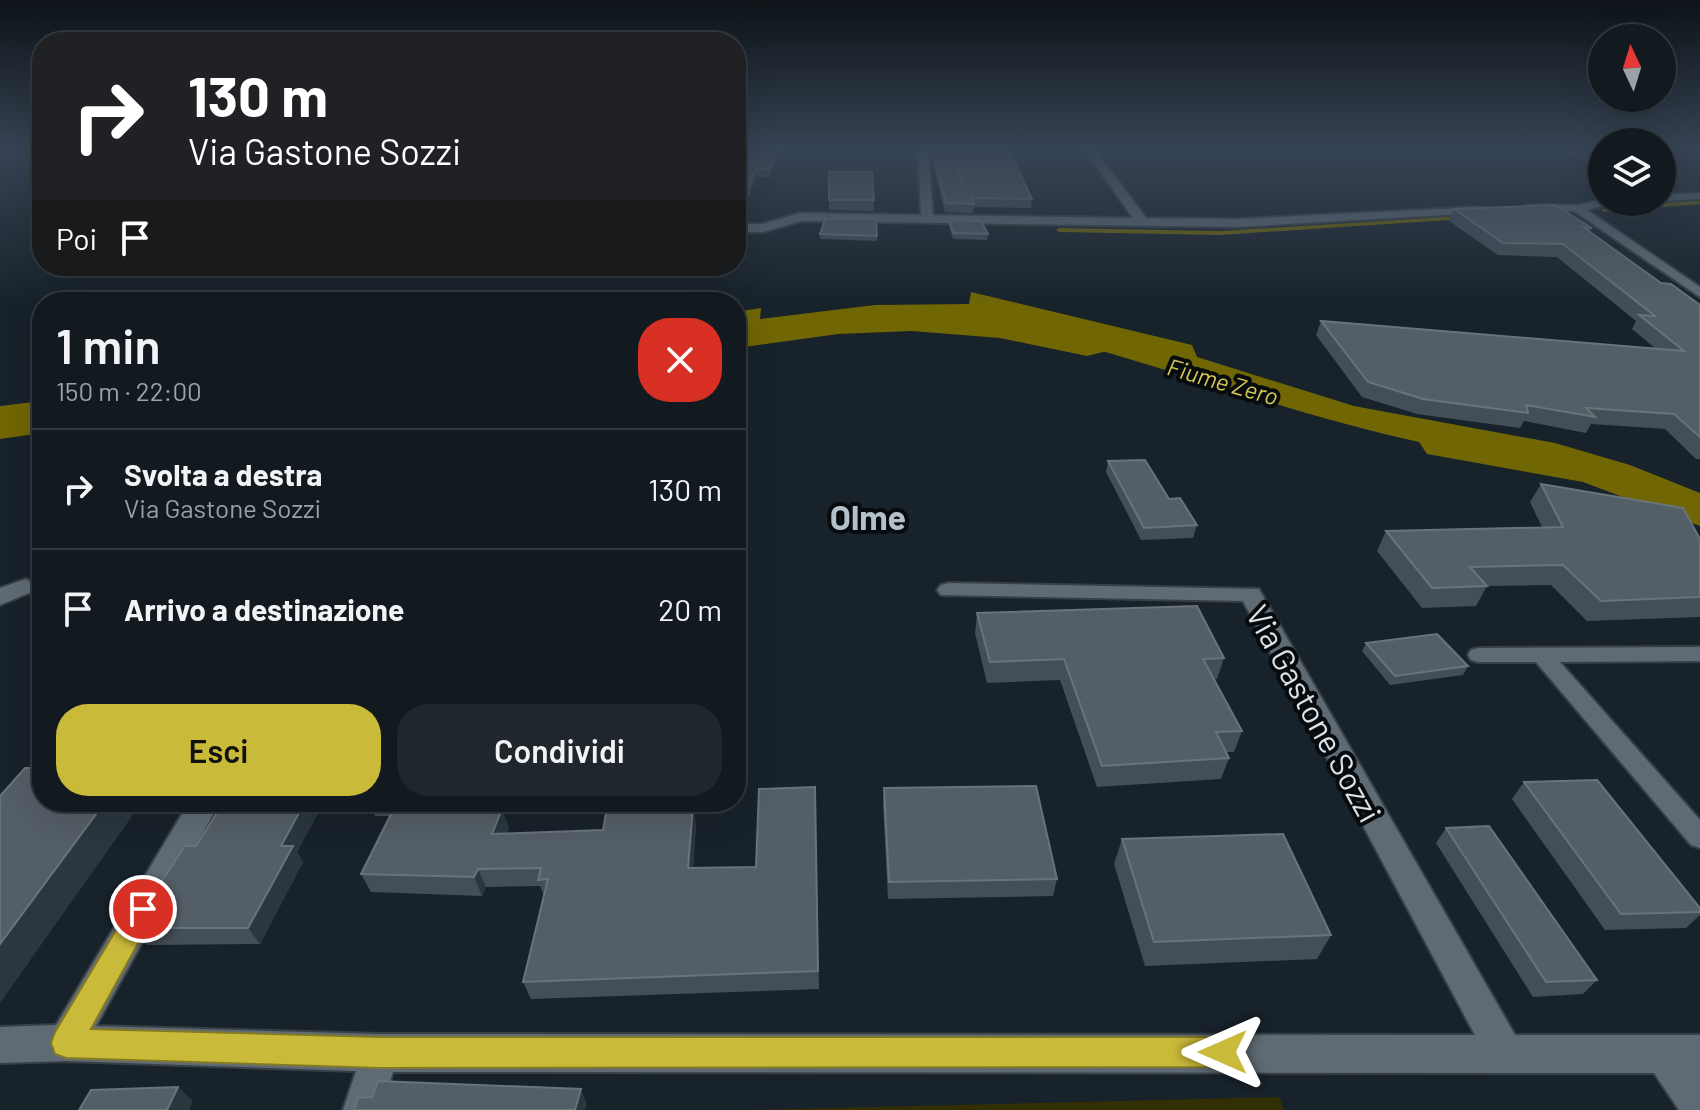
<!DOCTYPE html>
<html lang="it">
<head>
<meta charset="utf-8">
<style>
  body { margin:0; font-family:Barlow,sans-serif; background:#1f272d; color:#f1f3f6; height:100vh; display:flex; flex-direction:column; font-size:30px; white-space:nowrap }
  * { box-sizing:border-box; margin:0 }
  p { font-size:26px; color:#9ca1a5 }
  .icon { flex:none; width:44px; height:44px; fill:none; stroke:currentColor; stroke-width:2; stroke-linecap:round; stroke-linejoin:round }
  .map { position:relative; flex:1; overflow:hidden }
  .details { position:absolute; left:32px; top:292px; width:714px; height:520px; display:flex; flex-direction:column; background:#121a20; border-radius:32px; box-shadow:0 8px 32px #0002,0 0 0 2px #31383e }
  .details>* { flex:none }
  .top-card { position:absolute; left:32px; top:32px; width:714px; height:244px; border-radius:32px; box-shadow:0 8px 32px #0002,0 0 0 2px #31383e; background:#202124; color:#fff; overflow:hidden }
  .needle { width:52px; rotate:356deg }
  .tools { position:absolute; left:1588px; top:24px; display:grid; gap:16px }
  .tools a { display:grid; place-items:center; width:88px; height:88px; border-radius:50%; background:#121a20; box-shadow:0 8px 32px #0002,0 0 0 2px #31383e; font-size:40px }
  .pin { position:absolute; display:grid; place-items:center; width:68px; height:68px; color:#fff; margin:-34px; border:4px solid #fff; border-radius:50%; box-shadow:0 2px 8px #0007 }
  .me { position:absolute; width:88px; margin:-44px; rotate:270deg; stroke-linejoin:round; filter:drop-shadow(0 0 6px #0008) }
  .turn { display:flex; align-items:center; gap:28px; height:168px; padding:0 24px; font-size:36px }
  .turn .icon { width:104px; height:104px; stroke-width:2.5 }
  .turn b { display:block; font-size:56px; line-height:68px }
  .then { display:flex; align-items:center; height:76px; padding:0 24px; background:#0003; gap:16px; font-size:30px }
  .round { display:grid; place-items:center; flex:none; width:84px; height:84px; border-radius:32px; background:#1f272d }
  .overview { display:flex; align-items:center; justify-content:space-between; height:136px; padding:0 24px }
  h1 { font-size:48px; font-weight:600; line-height:60px }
  .action { display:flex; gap:16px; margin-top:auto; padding:16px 24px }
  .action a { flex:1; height:92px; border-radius:32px; background:#c9ba3a; color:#111; font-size:32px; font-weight:600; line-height:92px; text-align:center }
  .action a+a { background:#1f272d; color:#f1f3f6 }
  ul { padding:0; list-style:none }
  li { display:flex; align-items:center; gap:24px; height:120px; padding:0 24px; border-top:2px solid #31383e }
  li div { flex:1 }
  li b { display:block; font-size:30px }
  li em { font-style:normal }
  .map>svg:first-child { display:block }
</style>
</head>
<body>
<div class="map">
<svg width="1700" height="1110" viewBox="0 0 1700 1110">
  <rect width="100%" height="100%" fill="#18222a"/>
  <!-- green -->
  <path fill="#332f05" d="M1279,1097L1284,1110H748Z"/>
  <!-- water -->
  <path fill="#706604" d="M971,292L1192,345L1197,357L1354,406L1555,443L1630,465L1700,493V526L1583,482L1427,454L1419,442C1314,419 1212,383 1109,353C1063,340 1014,323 967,318C898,310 805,328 736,338V312L761,308L760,319L875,305L969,304Z
    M42,401V433L0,439V406Z"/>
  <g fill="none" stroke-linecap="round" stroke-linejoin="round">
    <!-- stream -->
    <path fill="#706604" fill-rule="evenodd" d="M1700,200V204L1604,212L1601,210L1604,208Z
      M1462,216L1464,217V219L1220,235L1059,232L1056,230L1059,228L1220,231Z"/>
    <!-- river -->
    <path fill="#706604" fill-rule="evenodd" d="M882,306C958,305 1030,314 1103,332L1110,342L1103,352L1087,356L1000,338L912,331L838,334L736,348V322Z"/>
    <defs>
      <path id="service" d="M1700,647V661L1560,662L1700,820V848L1691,845L1536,662H1478L1471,660L1468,655L1471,650L1478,648Z"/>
      <path id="minor" d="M923,150L928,153L933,215L1133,218L1085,150H1095L1146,218L1237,219L1480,207L1486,210L1480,213L1237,227L801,221L763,232H736V224H762L800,213L921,215L918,153Z
        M1564,150H1577L1602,160V167Z
        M1700,193V199L1662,201V195Z
        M1602,200L1618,202L1587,210L1700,287V297L1574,211H1527L1521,208L1527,205H1577Z
        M26,579L37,586L34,591L0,605V588Z
        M949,583L1259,589L1515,1035H1700V1110H1679L1654,1073L393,1072L381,1110H343L356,1071L66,1061L0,1063V1027L56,1025L189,802H220L96,1026L380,1034L1475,1035L1243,601L941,595L937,590L941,585Z"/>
    </defs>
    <!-- service casing -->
    <use href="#service" stroke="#384045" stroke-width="4"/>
    <!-- minor casing -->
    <use href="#minor" stroke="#384045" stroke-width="4"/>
    <!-- service -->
    <use href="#service" fill="#5f6b74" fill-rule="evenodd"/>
    <!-- minor -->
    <use href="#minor" fill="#5f6b74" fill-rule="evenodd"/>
  </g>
  <!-- wall -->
  <path fill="#434e56" d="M736,150H780L770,177H757L750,195H736Z
    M932,150L953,166L951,160V152L1032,199L1031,208L974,207L973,213L945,212L931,156Z
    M829,172L874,200V211L829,210Z
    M1454,209L1592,228L1590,233L1661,283L1700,305V459H1696L1665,429L1591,424L1586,433L1524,421L1520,428L1417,414L1362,397L1316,335L1321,321L1655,348L1632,329L1636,321L1557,257L1498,255L1449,221Z
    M949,220L988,234L987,240L953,239L949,226Z
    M820,234L877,236V241L820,239Z
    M1108,461L1169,499L1197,525L1193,538L1141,540L1106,472Z
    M1541,484L1700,539V617L1587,621L1551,585L1487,586L1476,606L1422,608L1377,551L1386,531L1542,527L1530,502Z
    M977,613L1224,658L1217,679H1214L1242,731L1234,752H1226L1229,758L1221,779L1097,787L1060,680L987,683L975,633Z
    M1366,643L1468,666L1463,675L1390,685L1362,651Z
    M1524,782L1700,908V915L1686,928L1605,930L1512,799Z
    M815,787L819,989L531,999L523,982L544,896L540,886L486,887L482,896L371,892L361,874L390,816H375L368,802H445L443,807L509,827L507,834L603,830L696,824L693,868L756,867Z
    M884,788L1057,879L1053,896L888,899L883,805Z
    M320,809L297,852L303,862L260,944L146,945L131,928Z
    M1446,828L1597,980L1583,994L1533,997L1436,843Z
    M1122,839L1331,935L1317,959L1145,966L1114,864Z"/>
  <!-- shaded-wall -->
  <path fill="#2b363e" d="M777,150H780L770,177V169Z
    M756,169L757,177L750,195L749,187Z
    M105,802H142L0,1003V944Z
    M305,802H316L320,809L297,852L303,862L260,944L248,928L281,846Z
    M429,802H445L436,825L428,806Z
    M693,805L696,824L692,887L688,868Z
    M502,809L509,827L499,853L492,834Z
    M478,869L486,887L482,896L474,877Z
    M178,1087L193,1101L189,1110H167Z
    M581,1089L587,1104L585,1110H575Z"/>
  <!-- building -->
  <path fill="#545e66" stroke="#69737a" stroke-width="2" d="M736,150H777L770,169H756L749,187H736Z
    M932,150H944L964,186L951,152H1010L1032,199L971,198L974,204L946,203Z
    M829,172H872L874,200H829Z
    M1555,205L1592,228L1583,227L1661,283L1671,284L1700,305V437L1674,414L1586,408L1595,417L1526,405L1528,413L1423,399L1368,382L1321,321L1684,351L1639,315L1655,316L1563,244L1503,243L1454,209Z
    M825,219H876L877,236L820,234Z
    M949,220L981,221L988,234L953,233Z
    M1145,460L1169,499L1180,498L1197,525L1144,528L1108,461Z
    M1541,484L1683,508L1700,539V597L1601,601L1563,565L1470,567L1487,586L1432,588L1386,531L1563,527Z
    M1197,606L1224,658L1203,659L1242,731L1216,732L1229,758L1102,766L1064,659L990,662L977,613Z
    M1437,634L1468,666L1395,676L1366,643Z
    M25,768H42V802H105L0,944V796Z
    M1597,780L1700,908V912L1621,914L1524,782Z
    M1036,786L1057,879L889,882L884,788Z
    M815,787L818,971L523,982L548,879L538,880L541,868L478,869L474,877L361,874L397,802H429L428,806L502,809L492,834L603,830L607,807L693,805L688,868L756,867L759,789Z
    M224,802H305L281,846H293L248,928H131L185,846H196Z
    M1489,826L1597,980L1546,982L1446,828Z
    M1283,834L1331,935L1154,942L1122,839Z
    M378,1081L581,1089L575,1110H354L358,1098L372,1097Z
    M178,1087L167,1110H79L91,1090Z"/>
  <!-- sky -->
  <linearGradient id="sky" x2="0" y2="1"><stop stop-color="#0d1317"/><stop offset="0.49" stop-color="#374455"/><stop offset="1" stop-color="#374455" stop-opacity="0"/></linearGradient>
  <rect width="1700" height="305" fill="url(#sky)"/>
  <!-- route -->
  <path fill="#c9ba3a" stroke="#837926" stroke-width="2" d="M143,897L153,900L157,909L91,1029L380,1037H1223L1234,1041L1239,1052L1234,1063L1223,1067L380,1068L66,1058L55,1054L51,1043L55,1032L134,900Z"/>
  <g text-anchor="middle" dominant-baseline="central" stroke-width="8" stroke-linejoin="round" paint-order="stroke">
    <!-- far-water labels -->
    <g font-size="24" font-style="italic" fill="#d5c756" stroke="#070b0e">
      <text transform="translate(1223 381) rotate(16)">Fiume Zero</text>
    </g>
    <!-- near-street labels -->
    <g font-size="32" fill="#dce3e8" stroke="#070b0e">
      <text transform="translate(1315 713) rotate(61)">Via Gastone Sozzi</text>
    </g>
    <!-- district labels -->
    <g font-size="34" font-weight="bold" fill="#b3c1cb" stroke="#070b0e">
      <text x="868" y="516">Olme</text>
    </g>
  </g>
</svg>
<div class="tools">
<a><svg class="needle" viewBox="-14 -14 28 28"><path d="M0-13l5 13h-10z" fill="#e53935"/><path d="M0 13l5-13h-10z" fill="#9ca1a5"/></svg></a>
<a><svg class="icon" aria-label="layers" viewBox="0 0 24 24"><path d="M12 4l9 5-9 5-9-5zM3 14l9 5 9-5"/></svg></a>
</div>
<div class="pin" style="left:143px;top:909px;background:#d93025"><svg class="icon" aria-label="arrive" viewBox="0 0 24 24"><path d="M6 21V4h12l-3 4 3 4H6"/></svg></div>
<svg class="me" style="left:1223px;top:1052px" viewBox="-20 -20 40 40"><path d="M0-17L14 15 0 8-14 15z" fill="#c9ba3a" stroke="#fff" stroke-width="4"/></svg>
<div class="top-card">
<div class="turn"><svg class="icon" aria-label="right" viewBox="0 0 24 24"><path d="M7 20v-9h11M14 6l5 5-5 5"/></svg><div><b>130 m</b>Via Gastone Sozzi</div></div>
<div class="then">Poi<svg class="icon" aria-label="arrive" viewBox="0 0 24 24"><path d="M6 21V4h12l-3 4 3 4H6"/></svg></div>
</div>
<section class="details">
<div class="overview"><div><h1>1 min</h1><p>150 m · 22:00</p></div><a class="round" style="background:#d93025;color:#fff"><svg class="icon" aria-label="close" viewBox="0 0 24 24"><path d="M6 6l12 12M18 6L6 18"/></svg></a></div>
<ul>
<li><svg class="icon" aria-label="right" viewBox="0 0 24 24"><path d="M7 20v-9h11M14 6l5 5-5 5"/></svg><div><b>Svolta a destra</b><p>Via Gastone Sozzi</p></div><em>130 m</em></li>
<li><svg class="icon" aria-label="arrive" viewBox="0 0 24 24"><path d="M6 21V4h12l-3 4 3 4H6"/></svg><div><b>Arrivo a destinazione</b></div><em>20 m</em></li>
</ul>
<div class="action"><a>Esci</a><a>Condividi</a></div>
</section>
</div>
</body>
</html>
